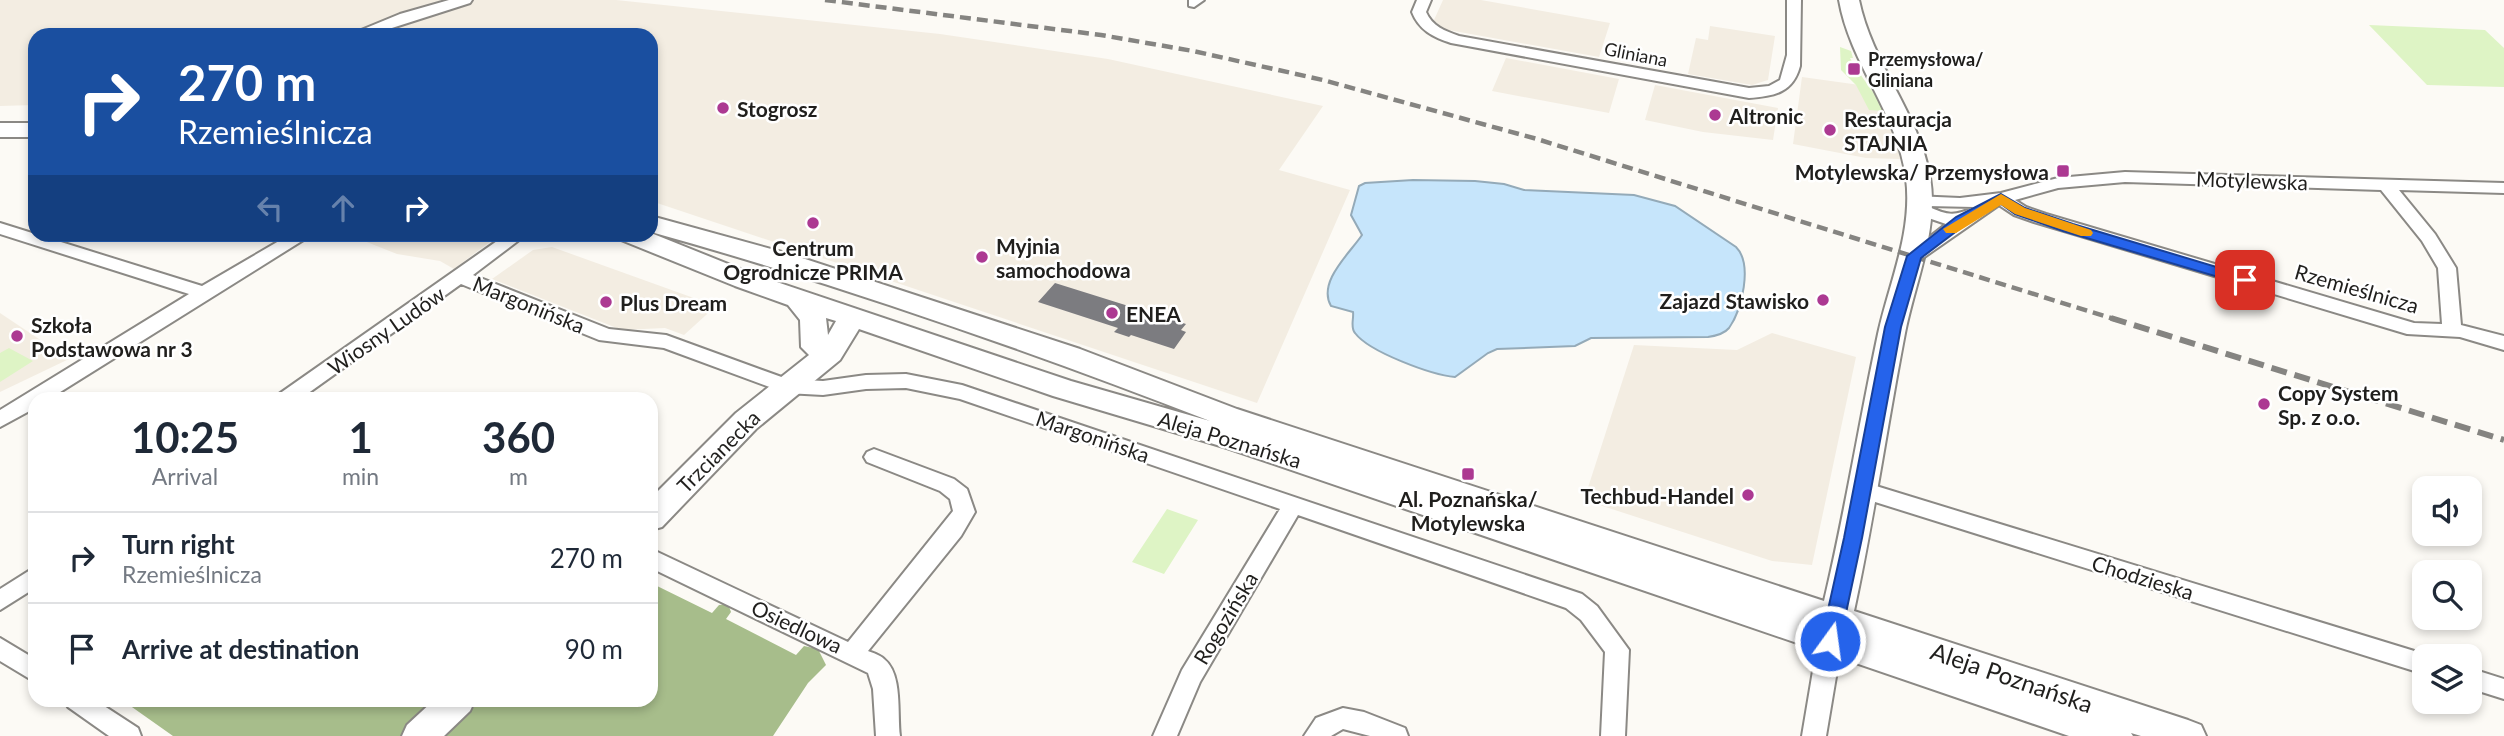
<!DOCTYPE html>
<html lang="en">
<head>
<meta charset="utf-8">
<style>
  body { margin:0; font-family:Lato,sans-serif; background:#f6f6f7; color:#1f2937; height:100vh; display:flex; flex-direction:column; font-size:26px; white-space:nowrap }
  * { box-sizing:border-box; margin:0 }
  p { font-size:23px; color:#747a83 }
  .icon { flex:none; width:38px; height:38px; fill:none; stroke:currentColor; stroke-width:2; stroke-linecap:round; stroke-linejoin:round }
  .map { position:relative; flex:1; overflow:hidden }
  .details { position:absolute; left:28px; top:392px; width:630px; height:315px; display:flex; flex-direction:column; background:#fff; border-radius:21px; box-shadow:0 4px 10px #0003 }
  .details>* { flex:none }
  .guide { position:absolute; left:28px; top:28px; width:630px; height:214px; border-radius:21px; box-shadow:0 4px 10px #0003; background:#1a4fa0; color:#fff; overflow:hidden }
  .fabs { position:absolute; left:2412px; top:476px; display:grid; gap:14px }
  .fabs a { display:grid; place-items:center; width:70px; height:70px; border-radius:14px; background:#fff; box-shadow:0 4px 10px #0003; font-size:35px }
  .pin { position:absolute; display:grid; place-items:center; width:60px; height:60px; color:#fff; margin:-30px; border-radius:14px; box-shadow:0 4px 10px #0006 }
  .me { position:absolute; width:77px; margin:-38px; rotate:14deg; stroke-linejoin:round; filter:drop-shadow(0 0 5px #0008) }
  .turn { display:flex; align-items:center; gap:24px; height:147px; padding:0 35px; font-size:32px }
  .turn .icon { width:91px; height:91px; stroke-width:2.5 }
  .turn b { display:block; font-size:49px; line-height:60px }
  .lanes { display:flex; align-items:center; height:66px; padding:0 35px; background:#0003; justify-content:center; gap:35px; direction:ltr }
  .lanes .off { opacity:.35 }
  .eta { display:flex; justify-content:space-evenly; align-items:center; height:119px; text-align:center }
  .eta b { font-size:42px; font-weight:700; line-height:49px }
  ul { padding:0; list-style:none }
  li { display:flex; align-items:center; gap:21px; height:91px; padding:0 35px; border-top:2px solid #e0e1e3 }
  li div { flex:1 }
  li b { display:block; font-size:26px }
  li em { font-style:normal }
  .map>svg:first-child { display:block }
</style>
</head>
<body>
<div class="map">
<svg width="2504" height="736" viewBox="0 0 2504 736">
  <rect width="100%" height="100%" fill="#fcfaf5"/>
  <!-- built -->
  <path fill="#f3ede2" d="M0,0H616L940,34L1108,59L1323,106L1279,170L1350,190L1257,403L651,201V35H35V105L0,106Z
    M1443,0H1481L1610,23L1599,57L1443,29L1434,20Z
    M1710,26L1775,36L1768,80L1752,85L1688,74L1696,38L1708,40Z
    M1506,58L1619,79L1609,113L1492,91Z
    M1802,77L1867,86L1878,97L1890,122L1901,159L1866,158L1793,144Z
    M1655,85L1778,108L1773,140L1703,132L1645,120Z
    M349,235H499L454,269L440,261L397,254Z
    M552,247L716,306L684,335L665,328L622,330L492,279L533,250Z
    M0,313L69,359L0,392Z
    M1772,333L1856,357L1812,565L1772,561L1584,500L1634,345L1737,350Z"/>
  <!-- green -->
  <path fill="#def4c5" d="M2369,25L2485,30L2504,48V87L2427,85Z
    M1840,47L1851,51L1853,58H1850C1860,77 1875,91 1884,111L1869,110L1856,85L1841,70Z
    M9,348L33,361L0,382V353Z
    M1167,509L1198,520L1164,574L1132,562Z"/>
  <!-- forest -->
  <path fill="#a7bd8b" d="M651,583L712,613L719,605L728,604L731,612L726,619L796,655L804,646L818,649L826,665L808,683L773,736H441L482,700H651Z
    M122,700H443L404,736H173Z"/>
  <!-- water -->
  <path fill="#c6e5fb" stroke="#94aab8" stroke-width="2" d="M1413,180L1475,181L1504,184L1524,190L1634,195L1675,206L1736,247C1753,264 1742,310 1729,328C1724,334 1715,336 1708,337L1591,338L1575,346L1497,349L1488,353L1455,377C1432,375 1369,352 1355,333C1350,327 1354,319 1353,312L1331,306C1317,282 1350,253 1362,235L1351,215L1359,186L1365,183Z"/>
  <!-- building -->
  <path fill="#7c7c80" d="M1055,283L1186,324L1181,330L1186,332L1174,349L1131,335L1129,337L1114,332L1118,328L1038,302Z"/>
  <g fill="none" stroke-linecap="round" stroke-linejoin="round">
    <defs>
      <path id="street" d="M449,0H472L470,3L370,35H349L400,14Z
        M1189,0H1204L1194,7L1189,6Z
        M1417,0H1431L1426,12C1432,26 1445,31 1459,36L1749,88L1769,86L1780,80L1787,55V0H1801L1800,66C1793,93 1774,96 1749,98L1451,43C1433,37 1419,30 1412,12Z
        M2125,172L2504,183V193L2399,190L2435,234L2456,268L2461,325L2504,336V350L2460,337L2407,334L2034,222L2014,215L1999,205L1920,260L1914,262L1905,256L1946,224L1914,213L1911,209L1917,204L1912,200L1914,196L1960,198L2001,193L2058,178ZM2125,182L2381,190L2422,241L2438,268L2442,324L2414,323L2046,214L2026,207L2015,200L2058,188ZM1927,206L1974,207C1954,217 1947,215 1927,206Z
        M0,223L202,286L291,234H313L49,399H35V408L0,427V410L189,294L0,234Z
        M507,234H527L473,275L609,329L666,335L787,379L823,381L866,375L906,374L962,385L1582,594L1597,606L1629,650L1625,736H1601L1605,652L1581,620L1566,608L1298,515L1200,682L1177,736H1153L1182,670L1280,509L960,399L906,388L866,389L823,395L786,393L664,348L599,340L461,284L300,399H276L279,394Z
        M874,449L954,479L967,489L975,512L961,536L868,651C873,653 880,655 884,659C903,674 897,714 900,736H876L873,689L868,673L651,568V549L848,642L953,511L950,499L940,491L867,462L864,457L867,452Z
        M1863,482L2424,654L2430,656H2424V674L1856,496L1853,490L1856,484Z
        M35,567V588L0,610V589Z
        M1830,631L1838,634L1842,641L1826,736H1802L1818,641L1822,634Z
        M0,638L35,659V682L0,661Z
        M2469,668L2504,679V699L2469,688Z
        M64,700H95L138,728L141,736H109L68,707Z
        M1343,708L1364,712L1405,728L1408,736H1370L1343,729L1331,736H1304L1316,718Z"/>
      <path id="secondary" d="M1839,0H1859C1872,64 1919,113 1930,177C1939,230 1915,282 1905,333C1887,426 1874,519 1854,611L2188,720L2201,725L2206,736H2141L2131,733L2133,736H2069L1227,448L1053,396L859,329L840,360L756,429L662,527L651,530V498L736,413L809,355L801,347L800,320L788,305L735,286L621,240L618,234L651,233L753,274L1071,381L1210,421C1027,350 841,285 651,232V216L793,255L1080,349L1237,409L1824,601C1845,513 1859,423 1878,334C1889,283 1913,232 1906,178C1898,114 1850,64 1839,0ZM826,318L836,321L828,335Z
        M0,123H35V137H0Z
        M434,700H475L470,711L444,736H402L407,725Z"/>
    </defs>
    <!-- street casing -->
    <use href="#street" stroke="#8b8985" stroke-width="4"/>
    <!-- secondary casing -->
    <use href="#secondary" stroke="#8b8985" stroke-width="4"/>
    <!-- street -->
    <use href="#street" fill="#fff" fill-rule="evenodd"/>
    <!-- secondary -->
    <use href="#secondary" fill="#fff" fill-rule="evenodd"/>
    <!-- rail-far1 -->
    <path stroke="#858481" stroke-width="4.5" stroke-dasharray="11 6" stroke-linecap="butt" d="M825,0L1101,35L1193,51L1323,80L1537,139L2117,320"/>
    <!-- rail -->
    <path stroke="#858481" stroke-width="6" stroke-dasharray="16 8" stroke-linecap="butt" d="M2111,318L2504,440"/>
  </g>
  <!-- route -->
  <path fill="#2563eb" stroke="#184099" stroke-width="2" d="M2001,194L2025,208L2073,224L2250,277L2252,280L2245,285L2063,231L2015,214L2001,204L1966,224L1921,258L1901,327L1862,538L1840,641L1837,647L1830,649L1824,647L1821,641L1844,538L1885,327L1907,256L1956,217Z"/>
  <!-- slow -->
  <path fill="#f59e0b" d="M2001,194L2025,208L2091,230L2093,233L2091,236H2081L2015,214L2001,205L1956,233H1946L1943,229Z"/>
  <!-- markers -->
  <g fill="#ac3992" stroke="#fff" stroke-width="2.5">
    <rect x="1847" y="62" width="14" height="14" rx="3.5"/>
    <circle cx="723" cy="108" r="7"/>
    <circle cx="1715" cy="115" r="7"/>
    <circle cx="1830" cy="130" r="7"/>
    <rect x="2056" y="164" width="14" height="14" rx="3.5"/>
    <circle cx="813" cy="223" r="7"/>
    <circle cx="982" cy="257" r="7"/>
    <circle cx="1823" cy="300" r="7"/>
    <circle cx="606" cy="302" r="7"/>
    <circle cx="1112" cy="313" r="7"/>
    <circle cx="17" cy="336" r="7"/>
    <circle cx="2264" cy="404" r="7"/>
    <rect x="1461" y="467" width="14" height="14" rx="3.5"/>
    <circle cx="1748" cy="495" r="7"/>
  </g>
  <g text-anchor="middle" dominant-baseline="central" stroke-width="5" stroke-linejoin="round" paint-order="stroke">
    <!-- far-street labels -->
    <g font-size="18" fill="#201f1d" stroke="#fff">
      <text transform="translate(1636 54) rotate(11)">Gliniana</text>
    </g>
    <!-- far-poi labels -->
    <g font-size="18" font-weight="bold" fill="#201f1d" stroke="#fff" text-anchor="start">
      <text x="1868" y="59">Przemysłowa/<tspan x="1868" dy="21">Gliniana</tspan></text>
    </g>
    <!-- poi labels -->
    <g font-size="21" font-weight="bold" fill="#201f1d" stroke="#fff" text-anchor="start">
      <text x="737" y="108">Stogrosz</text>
      <text x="1729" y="115">Altronic</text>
      <text x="1844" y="118">Restauracja<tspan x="1844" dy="24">STAJNIA</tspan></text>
      <text x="2049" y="171" text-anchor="end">Motylewska/ Przemysłowa</text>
      <text x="996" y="245">Myjnia<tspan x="996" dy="24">samochodowa</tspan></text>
      <text x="813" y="247" text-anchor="middle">Centrum<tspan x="813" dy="24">Ogrodnicze PRIMA</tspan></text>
      <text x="1809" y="300" text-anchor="end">Zajazd Stawisko</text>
      <text x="620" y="302">Plus Dream</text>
      <text x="1126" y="313">ENEA</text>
      <text x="31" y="324">Szkoła<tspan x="31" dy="24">Podstawowa nr 3</tspan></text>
      <text x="2278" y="392">Copy System<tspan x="2278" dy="24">Sp. z o.o.</tspan></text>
      <text x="1734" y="495" text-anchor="end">Techbud-Handel</text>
      <text x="1468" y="498" text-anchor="middle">Al. Poznańska/<tspan x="1468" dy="24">Motylewska</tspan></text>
    </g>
    <!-- street labels -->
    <g font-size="21" fill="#201f1d" stroke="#fff">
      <text transform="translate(2252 180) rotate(2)">Motylewska</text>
      <text transform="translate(2357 288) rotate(16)">Rzemieślnicza</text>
      <text transform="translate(529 304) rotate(22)">Margonińska</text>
      <text transform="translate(386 330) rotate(-35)">Wiosny Ludów</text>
      <text transform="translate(1093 436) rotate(19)">Margonińska</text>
      <text transform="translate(1230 439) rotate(17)">Aleja Poznańska</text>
      <text transform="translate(718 451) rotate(-45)">Trzcianecka</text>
      <text transform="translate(2143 577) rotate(17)">Chodzieska</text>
      <text transform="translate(1225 618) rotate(-59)">Rogozińska</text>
      <text transform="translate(797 626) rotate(25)">Osiedlowa</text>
    </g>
    <!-- near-street labels -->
    <g font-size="24" fill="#201f1d" stroke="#fff">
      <text transform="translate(2012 677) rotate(19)">Aleja Poznańska</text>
    </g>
  </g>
</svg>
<div class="fabs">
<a><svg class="icon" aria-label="sound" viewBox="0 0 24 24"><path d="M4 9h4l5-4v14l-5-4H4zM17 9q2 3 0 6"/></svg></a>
<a><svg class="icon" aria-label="search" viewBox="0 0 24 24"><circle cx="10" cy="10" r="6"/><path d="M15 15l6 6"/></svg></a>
<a><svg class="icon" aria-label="layers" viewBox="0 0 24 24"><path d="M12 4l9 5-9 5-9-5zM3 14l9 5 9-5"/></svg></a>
</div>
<div class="pin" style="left:2245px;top:280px;background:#d93025"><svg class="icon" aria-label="arrive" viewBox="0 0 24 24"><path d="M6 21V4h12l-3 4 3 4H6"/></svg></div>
<svg class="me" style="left:1830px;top:641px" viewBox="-20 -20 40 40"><circle r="17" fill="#2563eb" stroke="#fff" stroke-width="3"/><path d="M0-11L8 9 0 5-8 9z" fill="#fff"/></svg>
<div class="guide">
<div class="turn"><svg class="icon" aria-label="right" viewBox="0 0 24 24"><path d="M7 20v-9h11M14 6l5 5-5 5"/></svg><div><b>270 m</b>Rzemieślnicza</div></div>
<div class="lanes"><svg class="icon off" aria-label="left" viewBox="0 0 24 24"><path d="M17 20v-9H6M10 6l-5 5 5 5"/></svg><svg class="icon off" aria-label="ahead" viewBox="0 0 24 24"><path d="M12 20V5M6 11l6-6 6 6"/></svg><svg class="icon" aria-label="right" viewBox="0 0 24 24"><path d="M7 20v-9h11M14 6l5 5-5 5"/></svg></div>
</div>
<section class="details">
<div class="eta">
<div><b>10:25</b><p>Arrival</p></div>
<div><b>1</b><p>min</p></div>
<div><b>360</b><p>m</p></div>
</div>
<ul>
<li><svg class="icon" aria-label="right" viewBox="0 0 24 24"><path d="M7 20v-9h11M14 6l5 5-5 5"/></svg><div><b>Turn right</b><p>Rzemieślnicza</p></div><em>270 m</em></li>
<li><svg class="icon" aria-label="arrive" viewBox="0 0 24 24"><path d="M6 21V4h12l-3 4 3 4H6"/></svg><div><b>Arrive at destination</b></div><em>90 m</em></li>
</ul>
</section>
</div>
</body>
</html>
